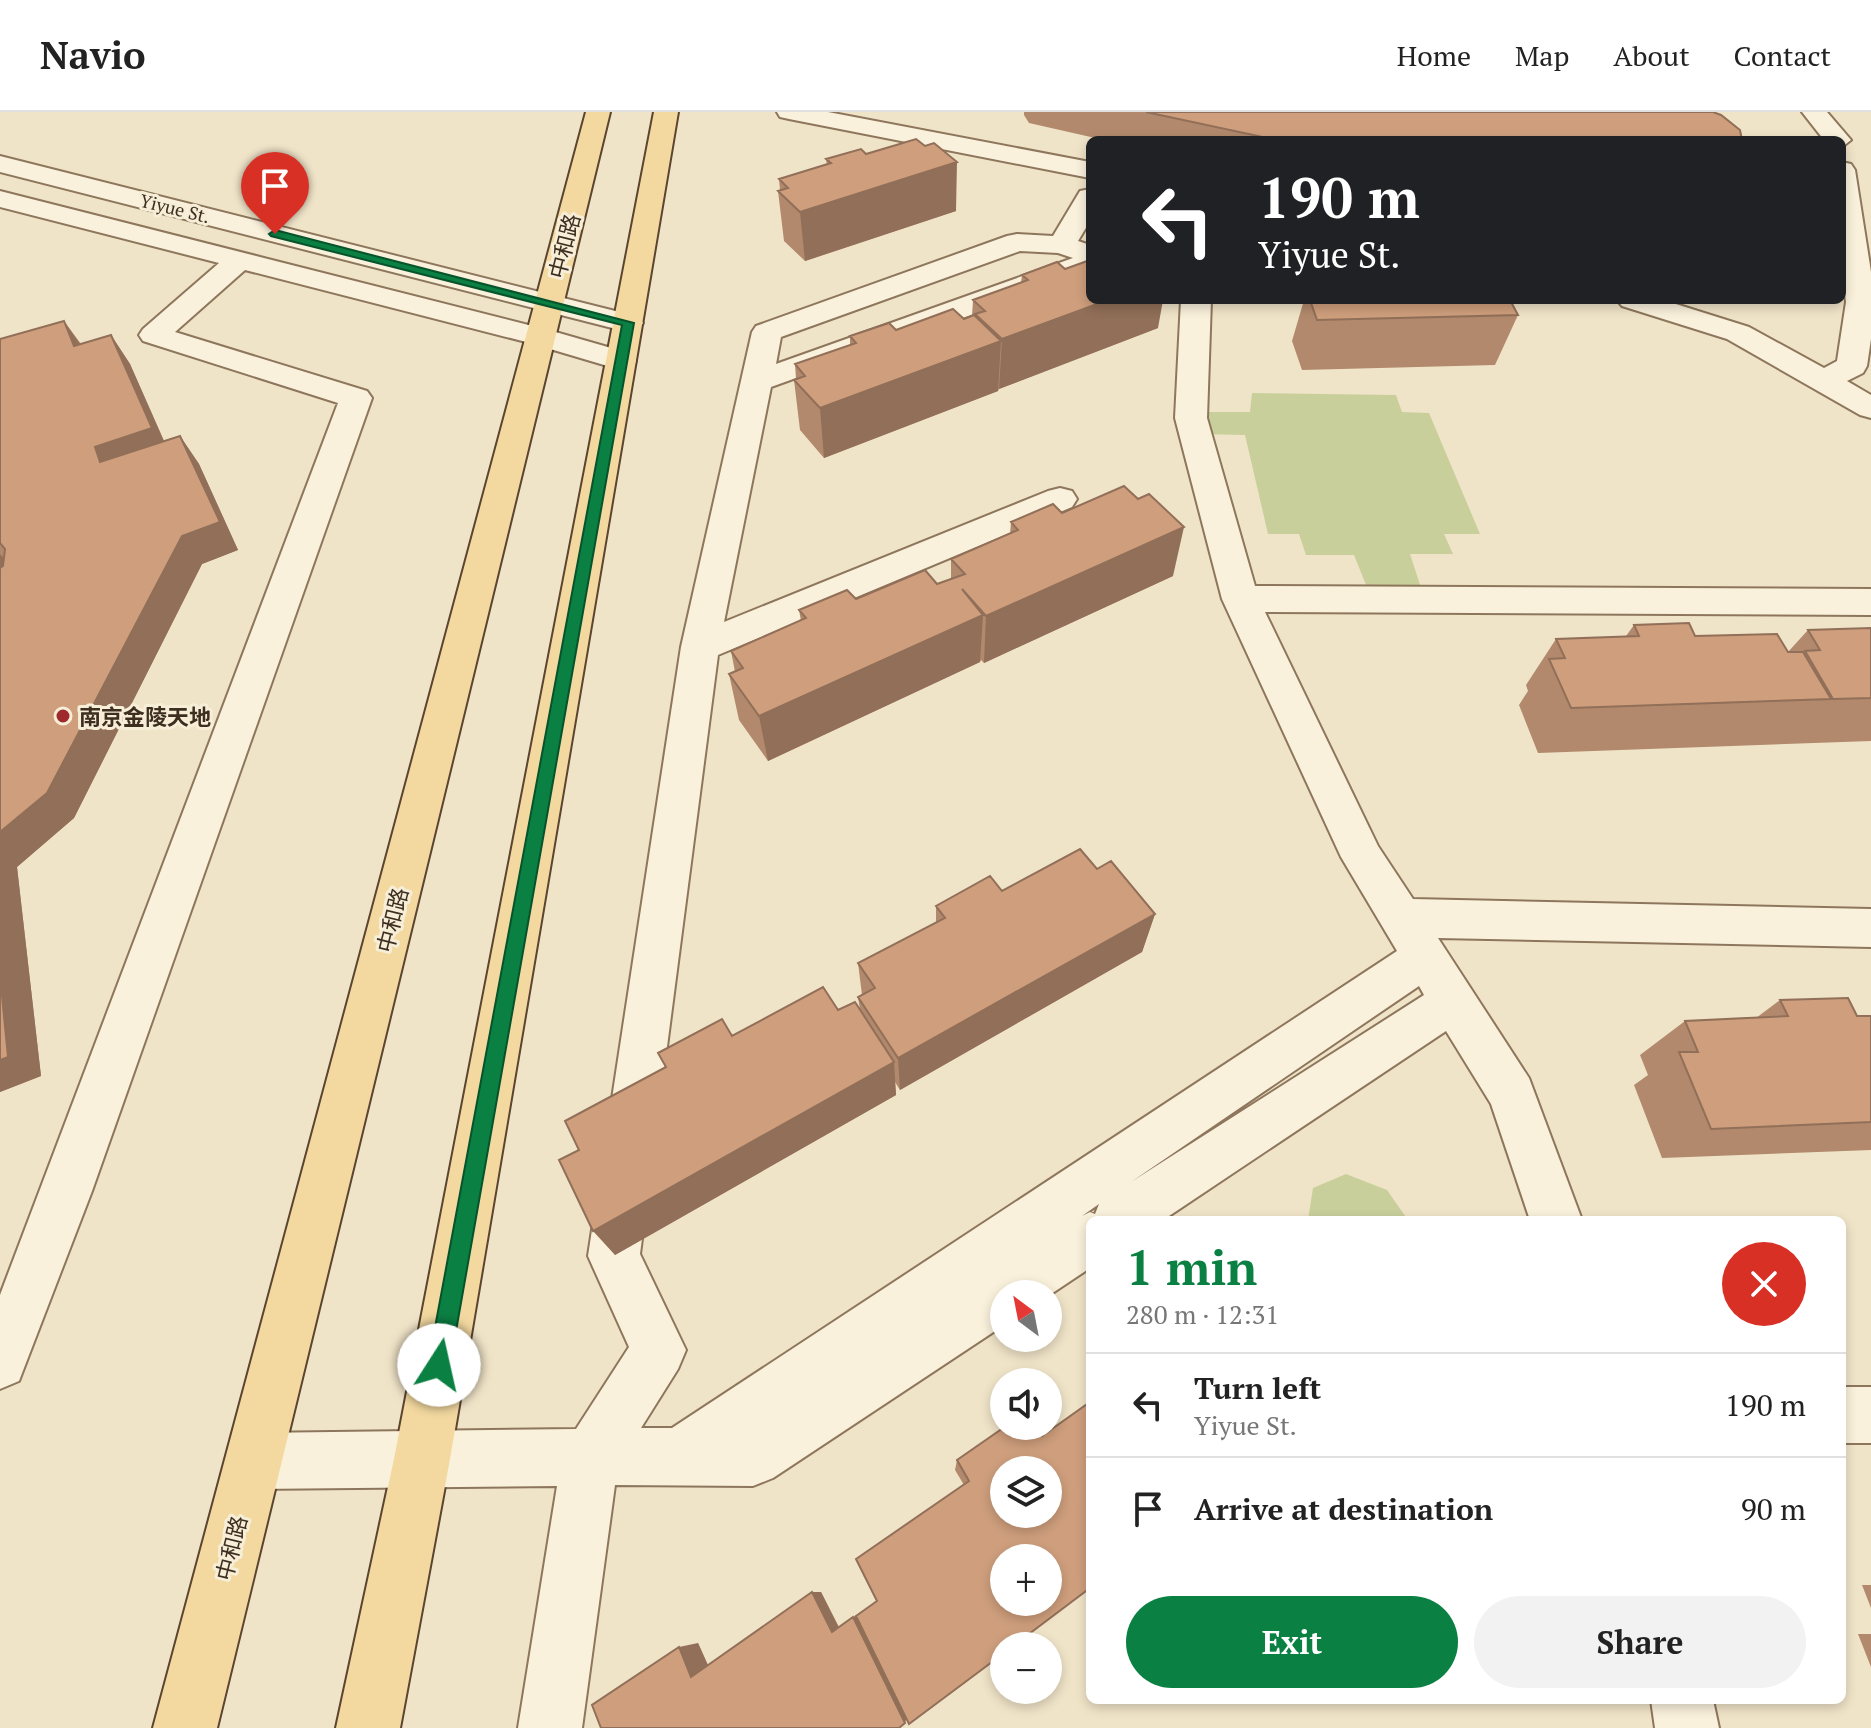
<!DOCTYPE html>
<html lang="en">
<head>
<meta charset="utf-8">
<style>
  body { margin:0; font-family:"PT Serif","Noto Sans SC",serif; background:#f2f2f2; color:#222; height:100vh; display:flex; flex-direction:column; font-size:30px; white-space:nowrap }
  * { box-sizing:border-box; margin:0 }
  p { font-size:26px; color:#767676 }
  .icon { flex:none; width:44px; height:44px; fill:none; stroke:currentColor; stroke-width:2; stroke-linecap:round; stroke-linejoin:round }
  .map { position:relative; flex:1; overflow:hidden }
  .drawer { position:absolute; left:1086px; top:1104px; width:760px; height:488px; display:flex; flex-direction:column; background:#fff; border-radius:12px; box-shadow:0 4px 12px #0003 }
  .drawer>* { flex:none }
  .banner { position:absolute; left:1086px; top:24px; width:760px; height:168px; border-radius:12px; box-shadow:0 4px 12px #0003; background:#202124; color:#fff; overflow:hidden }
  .needle { width:52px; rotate:328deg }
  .buttons { position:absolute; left:990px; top:1168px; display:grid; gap:16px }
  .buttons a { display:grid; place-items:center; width:72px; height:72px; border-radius:50%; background:#fff; box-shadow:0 4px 12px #0003; font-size:40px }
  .pin { position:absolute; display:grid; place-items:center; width:68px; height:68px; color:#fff; margin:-82px -34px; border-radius:50% 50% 50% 0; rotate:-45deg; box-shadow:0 0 8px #0007 }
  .pin .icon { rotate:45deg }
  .me { position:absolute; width:88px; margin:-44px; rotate:10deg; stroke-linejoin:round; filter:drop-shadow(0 0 6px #0008) }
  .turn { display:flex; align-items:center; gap:28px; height:168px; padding:0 40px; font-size:36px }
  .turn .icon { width:104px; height:104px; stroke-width:2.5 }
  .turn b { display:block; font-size:56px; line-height:68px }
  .round { display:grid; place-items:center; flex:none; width:84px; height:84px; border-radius:42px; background:#f2f2f2 }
  .headline { display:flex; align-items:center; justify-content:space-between; height:136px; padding:0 40px }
  h1 { font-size:48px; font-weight:800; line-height:60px; color:#0b8043 }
  .button { display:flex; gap:16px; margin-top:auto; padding:16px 40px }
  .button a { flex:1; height:92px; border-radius:48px; background:#0b8043; color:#fff; font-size:32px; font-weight:800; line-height:92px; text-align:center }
  .button a+a { background:#f2f2f2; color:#222 }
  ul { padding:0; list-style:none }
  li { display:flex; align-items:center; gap:24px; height:104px; padding:0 40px; border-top:2px solid #e0e0e0 }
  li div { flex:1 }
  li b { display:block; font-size:30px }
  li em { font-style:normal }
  header { display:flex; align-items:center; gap:48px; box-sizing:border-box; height:112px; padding:0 40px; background:#fff; border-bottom:2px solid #e0e0e0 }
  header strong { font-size:38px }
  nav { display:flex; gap:44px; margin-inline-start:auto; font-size:28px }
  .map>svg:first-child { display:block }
</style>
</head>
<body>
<header>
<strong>Navio</strong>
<nav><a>Home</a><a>Map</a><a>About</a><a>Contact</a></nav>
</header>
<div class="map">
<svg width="1871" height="1616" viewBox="0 0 1871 1616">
  <rect width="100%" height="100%" fill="#f0e4c8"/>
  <!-- green -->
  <path fill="#c9cf9b" d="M1252,281L1396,283L1402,300L1429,301L1480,422H1444L1453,442H1410L1425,488H1372L1354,443H1306L1299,422H1268L1245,323L1195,322L1191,300H1250Z
    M1346,1062L1387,1078L1408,1108H1308L1313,1076Z"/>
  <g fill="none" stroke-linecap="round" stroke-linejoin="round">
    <defs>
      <path id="minor" d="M777,0H828L1090,50V66L789,7L780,5Z
        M1802,0H1827L1851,28L1842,35V28H1824Z
        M0,44L639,205L643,211L639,217L628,220L0,60Z
        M1842,50L1851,52L1855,58L1871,160V227L1867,254L1863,261L1847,269L1871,283V306L1860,303L1727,227L1622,194L1617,188H1663L1749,215L1824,256L1837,249L1846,190L1842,158Z
        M1090,77V109L1078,129L1090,133V160L771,275L724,510L1048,379L1060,376L1072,379L1077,387L1072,395L718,543L640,1142L686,1238L678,1257L641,1316H672L1397,839L1341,745L1222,487L1175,306L1181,188H1211L1207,306L1255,474L1871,477V503L1265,500L1378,734L1413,787L1871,797V835L1438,826L1529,966L1582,1108H1530L1491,992L1446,919L1163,1108H1090V1156L1048,1184V1182H1004V1213L773,1366L753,1374L615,1373L582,1616H518L557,1374L253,1377L233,1369L225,1349L233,1329L253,1321L576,1317L629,1235L588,1144L681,535L752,220L756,214L1007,124L1017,122L1053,124L1080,79ZM1020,139L1058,141L1073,146L776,252L781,225ZM1419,874L1424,883L1131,1070ZM1099,1092L1095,1102L1090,1100L1082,1104Z
        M0,79L552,219L632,242L636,249L632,256L621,258L530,231L245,158L175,220L367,279L372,286L92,1079L19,1269L0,1277V1183L338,291L143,229L139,223L143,217L219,151L0,95Z
        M1842,1275H1871V1331H1842Z
        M1651,1588H1713L1719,1616H1655Z"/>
      <path id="major" d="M586,0H610L217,1616H153Z
        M654,0H678L450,1347L400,1616H336L394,1347Z"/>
    </defs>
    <!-- minor casing -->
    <use href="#minor" stroke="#8d765c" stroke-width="4"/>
    <!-- major casing -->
    <use href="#major" stroke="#5b4430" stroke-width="4"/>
    <!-- minor -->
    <use href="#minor" fill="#faf1dc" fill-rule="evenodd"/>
    <!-- major -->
    <use href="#major" fill="#f3d9a0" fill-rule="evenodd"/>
  </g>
  <!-- wall -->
  <path fill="#b2896c" d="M1024,0H1713L1742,28H1104L1029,11L1024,3Z
    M866,42L956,99L805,149L784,129L778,79L780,78L779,67L827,53L826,47Z
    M1065,157L1158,216L999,277L998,279L824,346L800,318L794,268L796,267L795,252L850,233V224L964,207L972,204L973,188L1021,171L1022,163Z
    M1304,188H1510L1518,203L1495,253L1302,258L1292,229Z
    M64,209L81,232L111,223L130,252L164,329L180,324L199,352L238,438L202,452L74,706L17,755L41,964L0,980V227Z
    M1062,401L1173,464L984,551L981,548L980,550L768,649L739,608L729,562L735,560L731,539L801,509L799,498L937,472L951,467V447L1010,422L1011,410Z
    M1634,513L1788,540L1808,518L1871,516V629L1538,641L1519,593L1528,579L1526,573L1556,527L1626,524Z
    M1097,757L1155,802L1142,840L900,978L895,970L896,983L615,1143L579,1038L732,924L838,898H860L858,885L862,883L858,851L936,811V794Z
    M1780,888L1857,904H1871V1038L1662,1046L1634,973L1648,963L1640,943L1685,909L1756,906Z
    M1006,1314L906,1607L601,1616L698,1531L708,1553L812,1480H821L839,1515L877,1489L964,1373L955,1358L957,1348Z
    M1862,1473H1871V1496Z
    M1858,1522H1871V1555Z"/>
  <!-- shaded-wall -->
  <path fill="#916f58" d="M957,50L956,99L805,149L800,100Z
    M1108,188H1163L1158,216L999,277L1002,227Z
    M64,209L84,238L74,234Z
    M111,223L130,252L171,345L100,350L95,335Z
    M1001,229L998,279L824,346L820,296Z
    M180,324L199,352L238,438L202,452L74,706L17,755L41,964L0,980V720Z
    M1184,415L1173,464L984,551L986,504Z
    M0,442L9,453L0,456Z
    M983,503L980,550L768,649L759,604Z
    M1155,802L1142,840L900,978L898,946Z
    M894,950L896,983L615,1143L593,1119Z
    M812,1480H821L840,1518L832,1520Z
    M859,1503L908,1601L905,1611L853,1505Z
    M698,1531L710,1558L691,1565L679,1535Z"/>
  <!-- building -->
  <path fill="#cf9f7d" stroke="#916f58" stroke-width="2" fill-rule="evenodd" d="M1146,0H1713L1721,3L1740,18L1742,28H1277Z
    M916,27L925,34L934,31L957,50L800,100L778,79L788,76L779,67L831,51L826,47L861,37L866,42Z
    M1090,148V188H1108L1002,227L975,202L985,199L973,188L1028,168L1022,163L1057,150L1065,157Z
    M1310,188H1510L1518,203L1317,208Z
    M953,197L964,207L974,203L1001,229L820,296L794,268L805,264L795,252L856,231L850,224L889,211L896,218Z
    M64,209L74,234L111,223L152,316L95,335L100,350L180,324L220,410L182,424L47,681L0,720V456L3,454L5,437L0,431V227Z
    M1124,374L1138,387L1149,382L1184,415L986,504L962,477L983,503L759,604L729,562L743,556L731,539L806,506L799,498L847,478L856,487L925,458L937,472L965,462L951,447L1018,418L1011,410L1053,392L1062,401Z
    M1689,511L1695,524L1777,522L1788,540H1803L1831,587L1571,596L1549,547L1565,546L1556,527L1639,524L1634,513Z
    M1871,516V586L1833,587L1805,539L1820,538L1808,518Z
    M1080,737L1097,757L1111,749L1155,802L898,946L858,885L875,876L858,851L945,806L936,794L990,764L1002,779Z
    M0,863L8,945L0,948Z
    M823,875L838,898L855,890L894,950L593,1119L559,1048L579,1038L565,1009L666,955L658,941L722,907L732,924Z
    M1848,886L1857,904H1871V1010L1711,1017L1679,940H1698L1685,909L1788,904L1780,888Z
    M1090,1290V1476L1013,1534H1004V1541L909,1612L856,1504L877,1489L856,1447L969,1369L957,1348L1006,1314H1037L1042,1324ZM1004,1358H1048V1402H1004ZM1004,1446H1048V1490H1004Z
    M812,1480L832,1520L853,1505L905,1611L899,1616H601L592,1593L679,1535L691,1565Z"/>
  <!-- route -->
  <path fill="#0b8043" stroke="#07532c" stroke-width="2" d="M275,118L634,211L450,1253L447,1261L439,1264L431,1261L428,1253L622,213L271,124L269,122Z"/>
  <!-- markers -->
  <circle fill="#9e2a2b" stroke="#f7eed8" stroke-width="3" cx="63" cy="604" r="8"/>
  <g text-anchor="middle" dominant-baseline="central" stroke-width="6" stroke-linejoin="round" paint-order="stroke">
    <!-- far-street labels -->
    <g font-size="18" fill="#3d2e20" stroke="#f7eed8">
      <text transform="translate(175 96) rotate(14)">Yiyue St.</text>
    </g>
    <!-- street labels -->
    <g font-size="22" fill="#3d2e20" stroke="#f7eed8">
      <text transform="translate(564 134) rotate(-76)">中和路</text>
      <text transform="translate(392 808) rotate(-76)">中和路</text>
      <text transform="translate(231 1436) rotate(-76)">中和路</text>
    </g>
    <!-- poi labels -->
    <g font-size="22" font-weight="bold" fill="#3d2e20" stroke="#f7eed8" text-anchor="start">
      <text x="79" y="604">南京金陵天地</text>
    </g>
  </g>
</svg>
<div class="buttons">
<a><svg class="needle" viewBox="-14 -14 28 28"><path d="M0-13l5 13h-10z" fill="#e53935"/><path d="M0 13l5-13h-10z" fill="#767676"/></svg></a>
<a><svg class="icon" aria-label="sound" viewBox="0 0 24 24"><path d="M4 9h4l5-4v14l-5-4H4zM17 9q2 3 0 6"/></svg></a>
<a><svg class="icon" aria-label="layers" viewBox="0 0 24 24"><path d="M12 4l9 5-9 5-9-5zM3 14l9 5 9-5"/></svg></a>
<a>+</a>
<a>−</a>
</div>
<div class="pin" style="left:275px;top:122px;background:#d93025"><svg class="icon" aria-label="arrive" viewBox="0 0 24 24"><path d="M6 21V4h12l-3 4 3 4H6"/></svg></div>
<svg class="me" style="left:439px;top:1253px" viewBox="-20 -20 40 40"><circle r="19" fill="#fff"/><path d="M0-13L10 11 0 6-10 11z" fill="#0b8043"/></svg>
<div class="banner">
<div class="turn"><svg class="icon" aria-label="left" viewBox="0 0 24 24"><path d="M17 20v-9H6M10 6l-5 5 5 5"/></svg><div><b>190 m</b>Yiyue St.</div></div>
</div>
<section class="drawer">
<div class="headline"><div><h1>1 min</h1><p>280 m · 12:31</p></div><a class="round" style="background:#d93025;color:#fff"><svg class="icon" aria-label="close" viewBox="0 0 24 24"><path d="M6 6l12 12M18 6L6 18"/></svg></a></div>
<ul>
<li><svg class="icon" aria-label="left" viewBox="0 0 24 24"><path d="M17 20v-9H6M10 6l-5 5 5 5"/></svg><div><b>Turn left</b><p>Yiyue St.</p></div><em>190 m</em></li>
<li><svg class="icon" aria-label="arrive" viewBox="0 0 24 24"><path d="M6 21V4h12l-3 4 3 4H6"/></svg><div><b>Arrive at destination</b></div><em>90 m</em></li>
</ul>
<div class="button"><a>Exit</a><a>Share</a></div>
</section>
</div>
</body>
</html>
